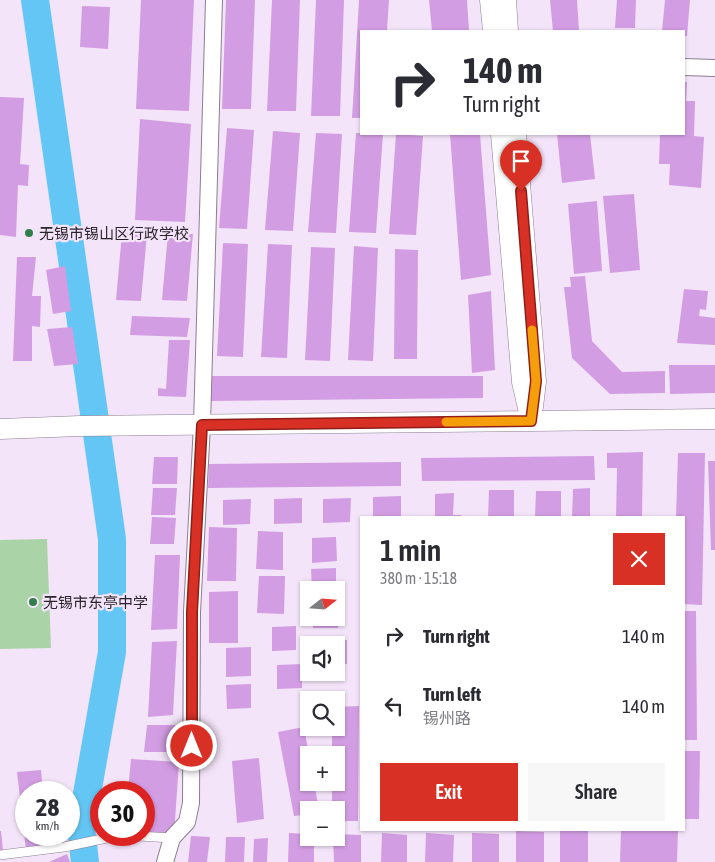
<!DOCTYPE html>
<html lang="en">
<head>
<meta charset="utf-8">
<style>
  body { margin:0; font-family:"Asap Condensed","Noto Sans SC",sans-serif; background:#f7f7f7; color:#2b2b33; height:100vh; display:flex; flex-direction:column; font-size:19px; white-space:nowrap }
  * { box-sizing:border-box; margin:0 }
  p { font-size:16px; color:#7c7c81 }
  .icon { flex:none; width:28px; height:28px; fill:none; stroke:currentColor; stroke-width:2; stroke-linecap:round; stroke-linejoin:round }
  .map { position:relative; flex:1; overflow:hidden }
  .details { position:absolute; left:360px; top:516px; width:325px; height:315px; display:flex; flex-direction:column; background:#fff; border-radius:0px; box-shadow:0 1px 4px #0004 }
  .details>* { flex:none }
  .guide { position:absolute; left:360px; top:30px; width:325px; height:105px; border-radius:0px; box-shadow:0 1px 4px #0004; background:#fff; color:#2b2b33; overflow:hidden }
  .needle { width:32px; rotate:73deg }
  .fabs { position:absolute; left:300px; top:581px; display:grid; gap:10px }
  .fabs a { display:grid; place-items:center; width:45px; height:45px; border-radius:0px; background:#fff; box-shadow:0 1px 4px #0004; font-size:25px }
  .speed { position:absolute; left:15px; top:781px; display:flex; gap:10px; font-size:25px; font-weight:700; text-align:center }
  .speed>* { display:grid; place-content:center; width:65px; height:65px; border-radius:50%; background:#fff; box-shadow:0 1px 4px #0004; line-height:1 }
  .speed small { font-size:12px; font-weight:400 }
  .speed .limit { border:8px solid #d22; background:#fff; color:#111 }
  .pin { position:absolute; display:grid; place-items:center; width:42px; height:42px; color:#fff; margin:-51px -21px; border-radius:50% 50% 50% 0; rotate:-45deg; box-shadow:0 0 5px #0007 }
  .pin .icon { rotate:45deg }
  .me { position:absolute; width:55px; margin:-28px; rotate:0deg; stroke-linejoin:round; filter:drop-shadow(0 0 4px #0008) }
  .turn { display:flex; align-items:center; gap:18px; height:105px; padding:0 20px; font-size:22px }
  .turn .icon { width:65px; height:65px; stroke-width:2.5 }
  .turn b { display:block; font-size:35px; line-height:42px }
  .round { display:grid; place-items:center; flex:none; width:52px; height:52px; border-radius:0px; background:#f7f7f7 }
  .overview { display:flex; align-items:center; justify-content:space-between; height:85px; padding:0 20px }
  h1 { font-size:30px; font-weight:600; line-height:38px }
  .button { display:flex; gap:10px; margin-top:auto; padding:10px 20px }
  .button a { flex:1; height:58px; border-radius:0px; background:#d93025; color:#fff; font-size:20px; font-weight:600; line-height:58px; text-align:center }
  .button a+a { background:#f7f7f7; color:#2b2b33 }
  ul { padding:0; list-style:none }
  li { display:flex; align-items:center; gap:15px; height:70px; padding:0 20px }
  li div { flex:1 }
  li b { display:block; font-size:19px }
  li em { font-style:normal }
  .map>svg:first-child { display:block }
</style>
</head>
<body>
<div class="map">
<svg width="715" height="862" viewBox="0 0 715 862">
  <rect width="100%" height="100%" fill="#f4e4f9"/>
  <!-- green -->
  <path fill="#aad4a8" d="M47,539L51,648L0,649V540Z"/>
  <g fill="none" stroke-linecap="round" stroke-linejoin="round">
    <!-- river -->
    <path stroke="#63c6f4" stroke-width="28" d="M35,0L112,539V652L81,828L85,862"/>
  </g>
  <!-- building -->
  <path fill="#d39de3" d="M141,0H194L189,111L136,109Z
    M226,0H255L251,109H222Z
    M272,0H300L296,111H267Z
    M316,0H344L340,116H311Z
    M359,0H389L387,31H361V118H352Z
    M429,0H467L469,31H432Z
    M550,0H577L579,31H553Z
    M617,0H636L635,28H615Z
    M665,0H690L687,36H684V31H662Z
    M82,6L110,7L108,49L80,47Z
    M684,82H687L686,101H695L694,136L704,137L701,188L669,185L670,164H659L660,134H684Z
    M0,97L24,98L20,164L29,165L28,186L18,185L16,237L0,235Z
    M140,119L191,124L185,222L135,220Z
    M227,128L254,130L247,229L219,228Z
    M273,131L300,133L293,231L265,230Z
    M316,133L342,134L336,233L308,232Z
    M356,133L383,134L376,233L349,232Z
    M396,134L423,136L416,235L389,234Z
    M450,134H480L491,275L461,280Z
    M557,134H590L595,179L562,183Z
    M634,194L640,270L610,273L603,196Z
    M597,201L602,271L574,274L568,204Z
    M122,233L147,234L141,301L116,300Z
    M168,233L193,234L187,301L162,300Z
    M223,243L248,244L243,357L217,356Z
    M268,244L292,245L287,358L261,357Z
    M354,246L378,248L373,361L348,360Z
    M311,247L335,248L330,361L305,360Z
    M395,249L418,250L417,359H394Z
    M17,257H36L32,296H41L40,327L32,326V361H13Z
    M65,266L71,311L53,314L46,270Z
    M585,276L592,341L622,372L665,371V393L610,394L572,358L564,287H571L570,277Z
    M684,289L708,291L706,310L700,309L699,316L715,318V345L677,343Z
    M491,291L495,370L472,373L468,295Z
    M132,316L190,318L187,337L130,335Z
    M72,327L78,364L54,366L47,329Z
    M169,340H190L186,397L158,396V388L166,389Z
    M669,365H715V393L670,394Z
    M210,376H483V398L210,401Z
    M643,452L642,518H616L617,468H607V453Z
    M678,453H705L702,605L684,604V518H676Z
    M594,456L595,480L422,481L421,458Z
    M154,457H178L177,484H152Z
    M708,461H715V550H711Z
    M401,462V486L208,488L209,464Z
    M153,488H177L175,515H151Z
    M590,488V518H572L573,489Z
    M489,490H514V518H488Z
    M536,491H561V518H535Z
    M454,493L453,515H461V518H435V494Z
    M401,496V518H373V497Z
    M302,498V523L274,524V499Z
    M351,498L350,522L323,523V499Z
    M251,499L250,524L223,525V500Z
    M152,517L176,518L174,544H150Z
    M209,527L237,528L236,581H207Z
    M258,531L283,532V570L256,569Z
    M336,537L337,561L312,563V538Z
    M155,555H180L177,629L151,630Z
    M336,568V590H312L311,569Z
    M259,576H285L284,614L257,613Z
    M238,591V643H209V592Z
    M684,611H696L697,740H684Z
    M313,618H338V628H313Z
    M296,626V650L272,651V627Z
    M347,640V664L336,665V645H322V641Z
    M177,641L173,715L148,717L152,642Z
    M251,647V676L226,677V648Z
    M302,664V688L277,689V665Z
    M251,684V708L227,709L226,685Z
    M359,706L358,821H336V810H332V782H336V755H332V728H336V707Z
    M147,725H175L173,752H144Z
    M304,727L309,755V782H314L319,810H309V814L294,816L278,732Z
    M684,751H700L699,819H684Z
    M259,758L264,819L237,823L232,761Z
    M131,759L179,762L174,835L144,833V792H128Z
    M41,770L43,792H26V835H48L49,847L26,850L17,772Z
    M560,830H588V862H560Z
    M621,830H678L677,862H620Z
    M0,831H1L3,851H0Z
    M516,831L544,832V862H516Z
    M289,833L309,834V838H314V862H288Z
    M382,833L407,835V862H381Z
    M426,833L454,835L453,862H425Z
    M472,833L499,834V862H472Z
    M336,834L361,835V862H334L333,838H336Z
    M191,836L210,837L207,862H188Z
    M226,837H245L244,862H225Z
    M268,838L267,862H253L254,839Z
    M67,854L70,862H49Z"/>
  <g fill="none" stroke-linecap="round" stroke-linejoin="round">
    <defs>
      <path id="service" d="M122,835L172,838
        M0,855L64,847L121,835"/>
      <path id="minor" d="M684,67L715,68
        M165,862L172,838L187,822L191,803L192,612L202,425L214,0"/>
      <path id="tertiary" d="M490,0L493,31
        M506,0L508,31
        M501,134L522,382L531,421
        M516,134L536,381L533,407
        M0,429L80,426L715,419"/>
    </defs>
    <!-- service casing -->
    <use href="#service" stroke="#8c7d91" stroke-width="10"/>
    <!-- minor casing -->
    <use href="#minor" stroke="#8c7d91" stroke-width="18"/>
    <!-- tertiary casing -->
    <use href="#tertiary" stroke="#8c7d91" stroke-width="21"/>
    <!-- service -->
    <use href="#service" stroke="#fff" stroke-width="9"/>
    <!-- minor -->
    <use href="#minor" stroke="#fff" stroke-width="16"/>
    <!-- tertiary -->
    <use href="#tertiary" stroke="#fff" stroke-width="20"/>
  </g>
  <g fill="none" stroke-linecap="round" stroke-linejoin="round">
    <defs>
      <path id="route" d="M192,746V612L202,425L531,421L536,381L521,191"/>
    </defs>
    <!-- route casing -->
    <use href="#route" stroke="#8d1f18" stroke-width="12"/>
    <!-- route -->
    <use href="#route" stroke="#d93025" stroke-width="9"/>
    <!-- slow -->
    <path stroke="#f59e0b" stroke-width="9" d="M446,422L531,421L536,381L532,330"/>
  </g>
  <!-- markers -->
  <g fill="#327e4d" stroke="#f4e4f9" stroke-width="2">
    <circle cx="29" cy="233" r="5"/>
    <circle cx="33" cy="602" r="5"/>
  </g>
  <g text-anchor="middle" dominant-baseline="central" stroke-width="4.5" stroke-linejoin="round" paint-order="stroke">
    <!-- poi labels -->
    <g font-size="15" fill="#29232b" stroke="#f4e4f9" text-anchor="start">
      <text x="39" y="233">无锡市锡山区行政学校</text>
      <text x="43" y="602">无锡市东亭中学</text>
    </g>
  </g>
</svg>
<div class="fabs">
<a><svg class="needle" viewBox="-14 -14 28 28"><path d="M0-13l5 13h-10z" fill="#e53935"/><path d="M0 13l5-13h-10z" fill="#7c7c81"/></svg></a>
<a><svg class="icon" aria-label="sound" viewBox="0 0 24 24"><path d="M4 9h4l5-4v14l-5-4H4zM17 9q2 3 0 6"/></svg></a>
<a><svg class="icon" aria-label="search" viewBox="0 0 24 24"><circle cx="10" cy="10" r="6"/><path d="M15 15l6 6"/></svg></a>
<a>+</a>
<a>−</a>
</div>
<div class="speed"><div>28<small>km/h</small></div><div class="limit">30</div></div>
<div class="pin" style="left:521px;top:191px;background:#d93025"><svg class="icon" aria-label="arrive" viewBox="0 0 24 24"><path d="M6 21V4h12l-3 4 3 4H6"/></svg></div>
<svg class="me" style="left:192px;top:746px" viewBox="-20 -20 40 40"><circle r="17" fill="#d93025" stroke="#fff" stroke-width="3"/><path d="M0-11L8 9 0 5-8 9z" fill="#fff"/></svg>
<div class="guide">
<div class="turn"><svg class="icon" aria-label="right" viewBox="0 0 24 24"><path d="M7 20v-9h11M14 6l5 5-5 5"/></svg><div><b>140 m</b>Turn right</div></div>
</div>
<section class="details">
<div class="overview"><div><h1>1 min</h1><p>380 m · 15:18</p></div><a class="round" style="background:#d93025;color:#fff"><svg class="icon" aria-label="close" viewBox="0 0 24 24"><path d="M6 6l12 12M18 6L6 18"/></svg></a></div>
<ul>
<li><svg class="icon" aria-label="right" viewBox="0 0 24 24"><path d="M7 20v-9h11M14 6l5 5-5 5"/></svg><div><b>Turn right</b></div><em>140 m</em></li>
<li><svg class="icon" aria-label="left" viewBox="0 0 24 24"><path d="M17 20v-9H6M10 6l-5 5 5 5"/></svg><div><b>Turn left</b><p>锡州路</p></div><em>140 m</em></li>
</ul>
<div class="button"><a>Exit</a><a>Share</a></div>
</section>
</div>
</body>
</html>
